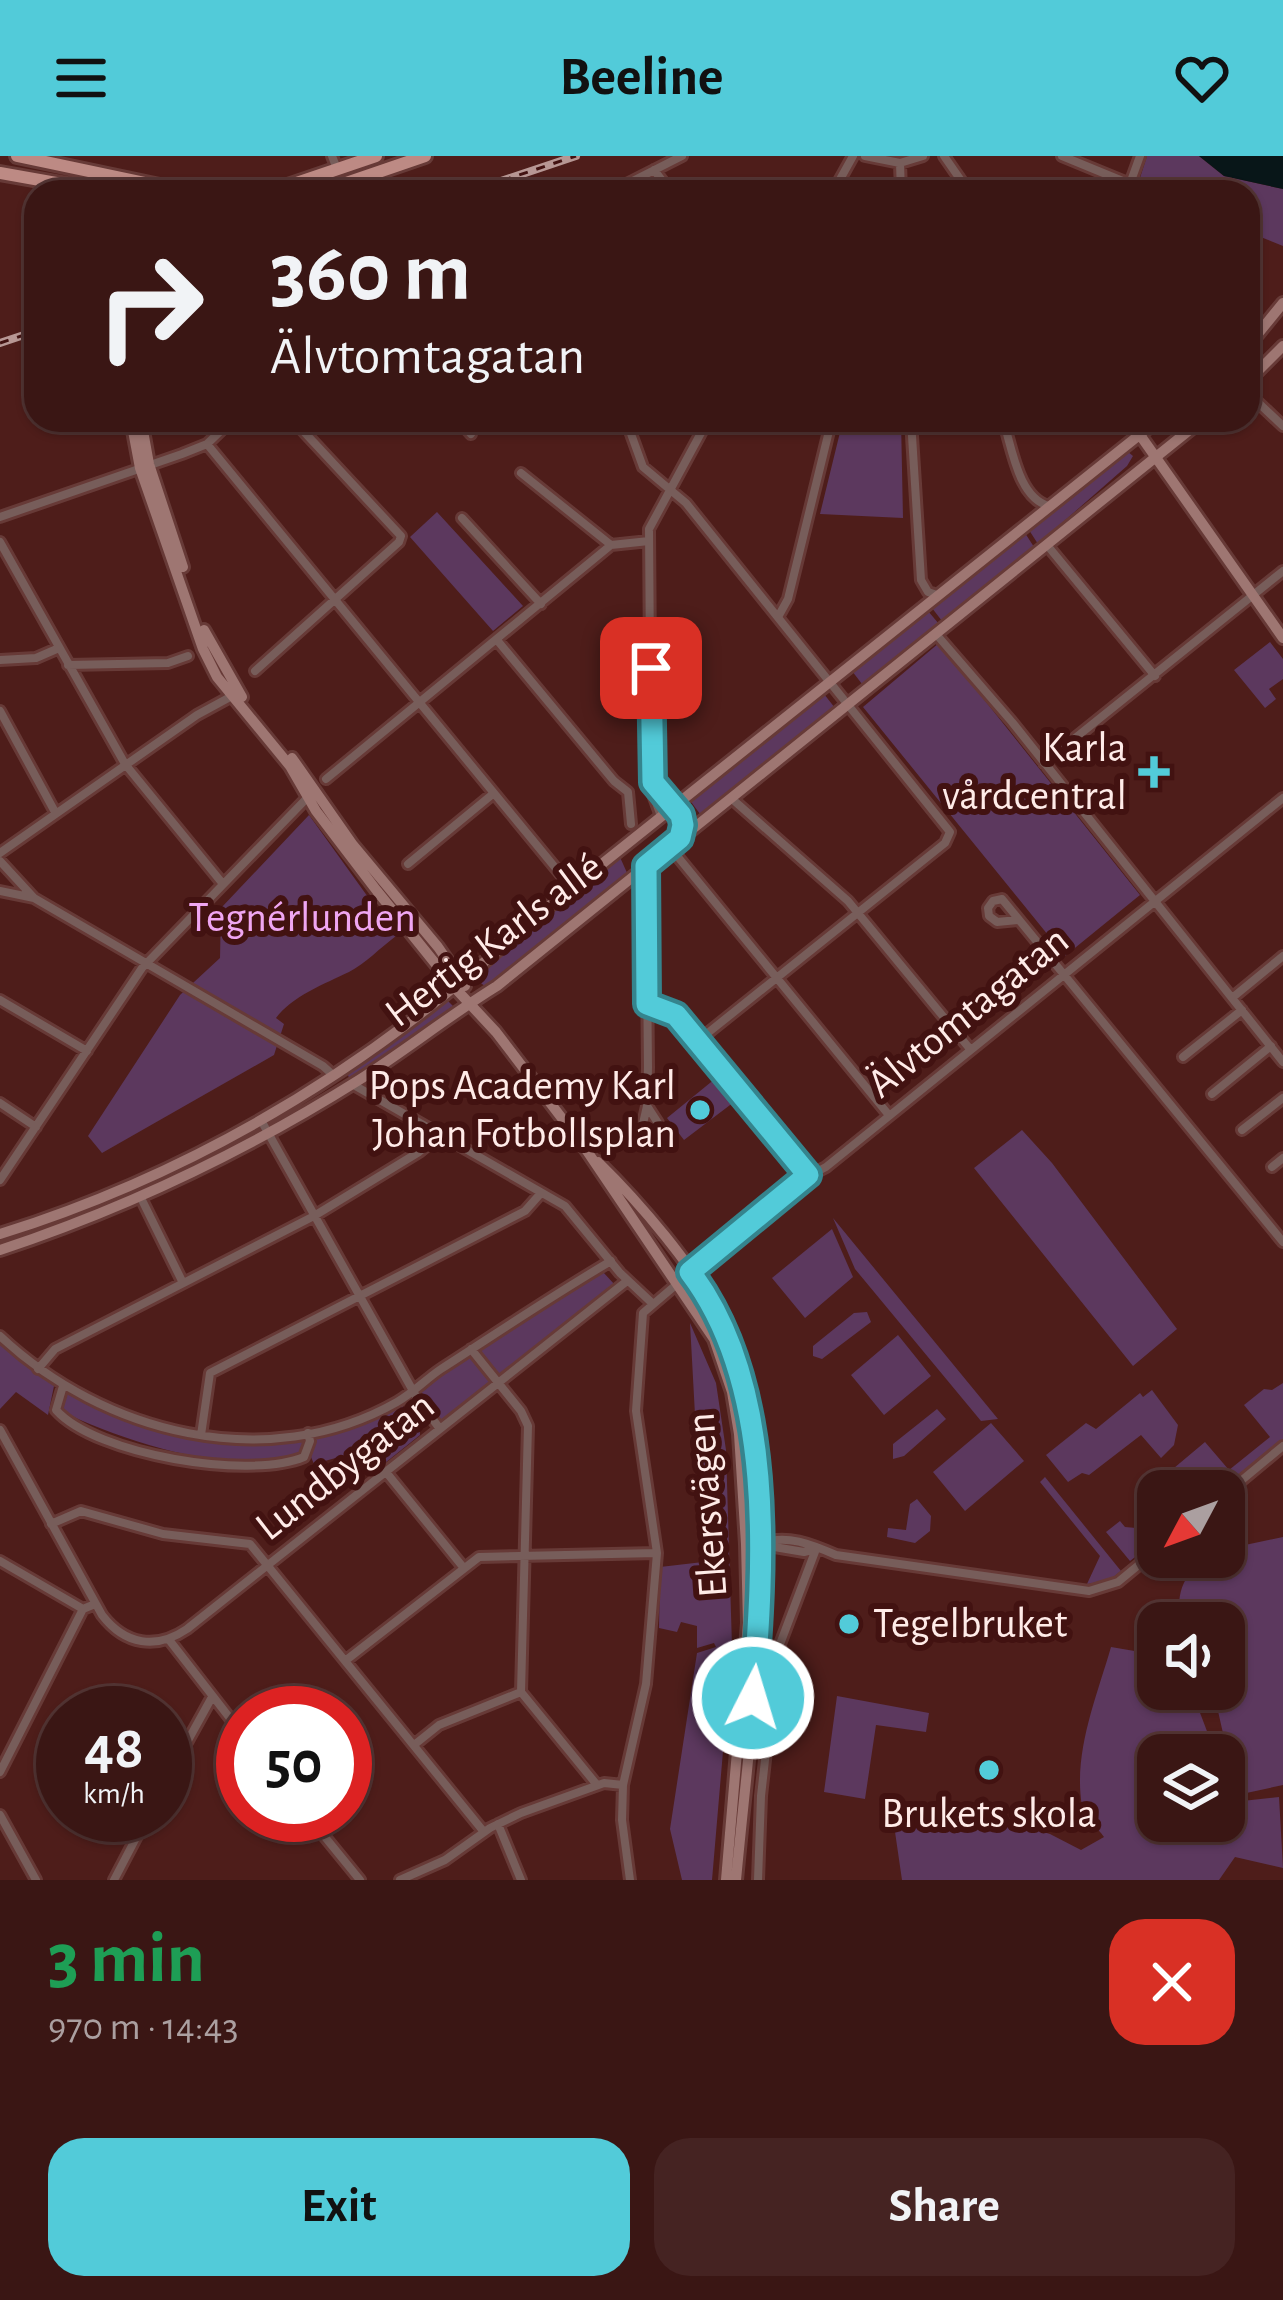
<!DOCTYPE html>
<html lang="en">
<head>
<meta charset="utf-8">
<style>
  body { margin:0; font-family:"Alegreya Sans",sans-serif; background:#452322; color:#f1f3f6; height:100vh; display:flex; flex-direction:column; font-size:45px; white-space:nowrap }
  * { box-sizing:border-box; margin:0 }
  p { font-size:39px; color:#ab9fa0 }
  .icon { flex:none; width:66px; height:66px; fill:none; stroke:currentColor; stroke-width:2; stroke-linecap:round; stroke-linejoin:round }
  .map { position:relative; height:1724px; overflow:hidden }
  .drawer { display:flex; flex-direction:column; background:#3a1614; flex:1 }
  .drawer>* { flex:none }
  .guide { position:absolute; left:24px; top:24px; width:1236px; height:252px; border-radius:36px; box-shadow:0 3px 9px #0004,0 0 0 3px #543534; background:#3a1614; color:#f1f3f6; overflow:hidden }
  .needle { width:78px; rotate:229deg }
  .tools { position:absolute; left:1137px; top:1314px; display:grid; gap:24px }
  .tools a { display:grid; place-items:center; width:108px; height:108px; border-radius:24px; background:#3a1614; box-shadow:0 3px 9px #0004,0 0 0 3px #543534; font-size:60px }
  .speed { position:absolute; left:36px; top:1530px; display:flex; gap:24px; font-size:60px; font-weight:700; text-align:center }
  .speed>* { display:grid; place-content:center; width:156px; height:156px; border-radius:50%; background:#3a1614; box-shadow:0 3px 9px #0004,0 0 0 3px #543534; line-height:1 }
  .speed small { font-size:30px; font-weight:400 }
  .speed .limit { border:18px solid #d22; background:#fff; color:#111 }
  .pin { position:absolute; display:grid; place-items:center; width:102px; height:102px; color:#fff; margin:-51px; border-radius:24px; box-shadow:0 6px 18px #0006 }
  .me { position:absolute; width:132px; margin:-66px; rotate:5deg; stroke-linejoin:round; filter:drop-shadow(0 0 9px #0008) }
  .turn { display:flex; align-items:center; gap:42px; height:252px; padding:0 48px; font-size:54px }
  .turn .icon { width:156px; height:156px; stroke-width:2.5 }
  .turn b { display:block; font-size:84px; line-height:102px }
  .round { display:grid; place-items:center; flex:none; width:126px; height:126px; border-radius:36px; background:#452322 }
  .overview { display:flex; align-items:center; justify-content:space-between; height:204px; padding:0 48px }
  h1 { font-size:72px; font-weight:700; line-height:90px; color:#1e9e55 }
  .button { display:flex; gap:24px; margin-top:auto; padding:24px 48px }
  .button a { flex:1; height:138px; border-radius:36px; background:#52cbd9; color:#111; font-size:48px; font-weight:700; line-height:138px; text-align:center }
  .button a+a { background:#452322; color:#f1f3f6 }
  header { display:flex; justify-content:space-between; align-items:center; height:156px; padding:0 48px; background:#52cbd9; color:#111; font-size:54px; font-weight:700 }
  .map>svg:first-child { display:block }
</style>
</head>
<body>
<header><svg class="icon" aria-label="menu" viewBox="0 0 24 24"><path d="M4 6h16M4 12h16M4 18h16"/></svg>Beeline<svg class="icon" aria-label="heart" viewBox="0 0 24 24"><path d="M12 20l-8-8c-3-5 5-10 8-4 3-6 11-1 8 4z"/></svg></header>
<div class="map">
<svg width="1283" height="1724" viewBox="0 0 1283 1724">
  <rect width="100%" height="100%" fill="#4e1d1a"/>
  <!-- green -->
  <path fill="#5c385e" d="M1147,0H1199L1224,20L1283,33V90L1248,76V36H1150L1137,31Z
    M843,264H901L903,362L820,358Z
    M1127,295L1133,300L1127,310L1038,388L1029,374Z
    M437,356L523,450L493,475L410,381Z
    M1025,377L1034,391L942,465L932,452Z
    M928,455L939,468L862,528L852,515Z
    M1270,486L1283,503V523L1269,533L1276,543L1265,552L1234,514Z
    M939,487L1140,739L1065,800L863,551Z
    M824,538L835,552L700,658L689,643Z
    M309,659L396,780C381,791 365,808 349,816C326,827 291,841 276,862L284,868L274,899L102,997L88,980L180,839L220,802L221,752Z
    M619,699L628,719L487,832L476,823L517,783Z
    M447,844L453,850L367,914L349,922L347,916Z
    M716,922L734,946L684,984L667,962Z
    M1022,974L1052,1007L1177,1173L1133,1210L974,1012Z
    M833,1062L998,1263L981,1265L855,1113Z
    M832,1073L853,1121L805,1162L772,1122Z
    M603,1116L615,1129L439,1266L421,1237L455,1208Z
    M867,1156L871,1166L822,1203L813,1200V1190L854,1157Z
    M690,1167L716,1227L726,1294L732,1490L712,1724H682L670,1673L697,1497L716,1491L714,1487L697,1492V1470L681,1466L677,1476L659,1472L660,1411L703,1406Z
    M898,1179L931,1220L884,1259L851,1219Z
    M0,1184L54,1230L48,1259L16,1236L0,1253Z
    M1283,1227V1283L1218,1335H1178L1180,1329L1174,1312L1205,1286L1229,1314L1270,1281L1244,1249L1264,1233L1272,1234Z
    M1152,1234L1178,1269L1174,1289L1161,1302L1141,1279L1089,1319L1082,1317L1068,1326L1046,1299L1086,1267L1096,1273L1140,1237L1143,1241Z
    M65,1237C91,1247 115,1262 142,1270C195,1286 246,1285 301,1281L306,1288L303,1296C238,1324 123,1285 63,1256L60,1250Z
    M402,1250L419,1259L420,1279L380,1311L368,1293L314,1308L311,1301L317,1278Z
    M937,1253L946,1263L904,1300L893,1303V1288Z
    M991,1267L1024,1305L965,1355L933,1316Z
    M1045,1321L1121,1415L1107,1426L1087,1428L1100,1400L1040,1326Z
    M917,1343L931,1360L930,1375L915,1387L887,1381L888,1372L906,1374L910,1348Z
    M1158,1354V1383L1130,1405L1106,1376L1120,1365L1125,1371L1136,1372Z
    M1283,1381V1629L1237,1639L1213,1533H1224V1467H1182C1172,1437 1189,1401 1224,1401V1395L1231,1392Z
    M1111,1491L1158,1499V1533H1191L1216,1599H1158V1665H1224V1621L1233,1646L1279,1641L1283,1712L1235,1701L1219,1724H902L894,1669L942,1658L1008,1665L1050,1678L1081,1694L1104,1681C1098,1672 1084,1661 1082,1650C1073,1597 1096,1543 1111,1491Z
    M837,1540L929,1557L926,1576L876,1569L865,1643L824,1636Z"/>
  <!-- water -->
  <path fill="#081618" d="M1199,0H1283V33L1224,20Z"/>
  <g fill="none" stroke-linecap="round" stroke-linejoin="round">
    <defs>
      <path id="minor" d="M332,0L337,13
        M865,0L900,7L923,0
        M944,0L969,36
        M1062,0L1130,28
        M900,7L901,36
        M654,14L671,36
        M611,36L682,0
        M833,36L853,0
        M1127,36L1140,0
        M1248,237L1283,270
        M446,264L463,269L471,278
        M626,264L643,311L686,347L950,676L945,687L699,884
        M911,264L921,424L928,436L937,439
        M1003,264C1012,291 1018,342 1049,350
        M1130,264L1140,279
        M207,288L572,732
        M521,317L611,389
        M0,361L182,298L207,288L232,264
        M462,362L541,448
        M0,386L125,608L223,728
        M1047,389L1155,520
        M778,461L788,443L829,275L828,264
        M936,478L1012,566L1283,906
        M497,484L614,625L628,636L631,668
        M0,504L36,502L59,492
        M68,509L168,507L188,500
        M255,515L399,386L401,380L293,264
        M0,555L55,656
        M1044,607L1283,415
        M326,623L611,389L649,385
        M653,626L674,650
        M731,642L848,745L970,893
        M661,660L651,633L649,373L708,264
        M669,690L888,958
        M0,697L197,559L232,540
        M0,705L34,742
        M408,708L494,637
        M646,711L648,911L647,950L642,972L649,979L658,967L647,950
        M0,735L34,742L323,910L333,919
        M1018,764L997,766L989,760L988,752L993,745L1002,743L1283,1086
        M1232,842L1283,800
        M0,844L87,895
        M648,848L677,859L809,1019
        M1183,901L1242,854
        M352,928L565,1050L620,1117L652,1147
        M1212,938L1271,890
        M0,947L36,971
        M262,966L417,1242L440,1273
        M1242,974L1283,942
        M1272,1011L1283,1002
        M0,1024L142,812L308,641
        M140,1040L183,1127
        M690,1116L801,1024L826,1011L1283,642
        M0,1180C103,1277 267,1320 397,1246C413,1237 426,1223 441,1213C497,1177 553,1139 611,1105
        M471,1193L521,1255L528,1270L521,1536L597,1629
        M38,1213L55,1193L314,1060L419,996L440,979
        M63,1230L56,1254C96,1299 249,1324 304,1301L310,1285L308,1277
        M0,1274L102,1459C125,1489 156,1494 187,1473L627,1125
        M201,1279L210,1217L525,1055L541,1037
        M386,1316L463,1411
        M1224,1339L1283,1290
        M51,1368L81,1355L163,1378L250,1388L484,1676
        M761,1388C785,1377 813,1389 836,1399L1089,1435L1118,1426L1158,1393
        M762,1389L804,1396L816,1393
        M0,1405L83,1453L95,1448
        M170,1485L243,1579
        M345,1505L479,1401L657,1397
        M414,1589L439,1569L521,1536
        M0,1616L83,1453
        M165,1626L212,1541
        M0,1659L36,1724
        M307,1659L360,1724
        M498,1668L521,1724
        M114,1724L148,1659
        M400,1724L445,1704L490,1672L521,1657L604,1627L623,1629
        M630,1724L622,1664L623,1629L646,1528L657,1397L636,1255L643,1157L677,1128
        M758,1724L761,1640L777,1496L816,1393"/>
      <path id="secondary" d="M1248,190L1283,147
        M1248,225L1283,190
        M131,264L140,312L203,493L217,521L290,610L316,655L377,735L455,832L496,876L587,995L714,1183L732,1236L739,1278L746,1388L748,1467L726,1724
        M141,264L149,308L183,411
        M1140,279L1283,482
        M204,474L242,541
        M292,602L353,689L438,791L465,830
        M598,1006C638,1045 697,1113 721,1164C737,1197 743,1233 749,1269C774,1420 750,1573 736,1724
        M0,1078C199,1016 375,908 528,767L1158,264
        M0,1094C127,1052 246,995 359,924C406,894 450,859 497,830L1202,264"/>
      <path id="primary" d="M17,0L188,36
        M0,17L107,36
        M270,36L376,0
        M320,36L425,0"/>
    </defs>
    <!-- minor casing -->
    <use href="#minor" stroke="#673a37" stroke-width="14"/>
    <!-- secondary casing -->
    <use href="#secondary" stroke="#673a37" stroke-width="16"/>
    <!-- primary casing -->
    <use href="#primary" stroke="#673a37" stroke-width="18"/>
    <!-- minor -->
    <use href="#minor" stroke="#775d5a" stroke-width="8"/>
    <!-- secondary -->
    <use href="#secondary" stroke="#9e7672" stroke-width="10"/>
    <!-- primary -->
    <use href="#primary" stroke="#bd8a84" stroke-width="12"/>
    <defs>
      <path id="rail" d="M468,36L576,0
        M0,187L36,175"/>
    </defs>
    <!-- rail casing -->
    <use href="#rail" stroke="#b79794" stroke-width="8"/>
    <!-- rail -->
    <use href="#rail" stroke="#421211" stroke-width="3" stroke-dasharray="9" stroke-linecap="butt"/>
  </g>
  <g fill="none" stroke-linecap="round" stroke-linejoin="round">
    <defs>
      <path id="route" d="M651,512L653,626L681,659L683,669L680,682L646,710L647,848L676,859L808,1019L690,1116C776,1229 764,1408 753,1542"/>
    </defs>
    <!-- route casing -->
    <use href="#route" stroke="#35848d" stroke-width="30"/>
    <!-- route -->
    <use href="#route" stroke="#52cbd9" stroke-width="21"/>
  </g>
  <!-- markers -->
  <g fill="#52cbd9" stroke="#421211" stroke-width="4.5">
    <path d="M1148 598h12v12h12v12h-12v12h-12v-12h-12v-12h12z"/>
    <circle cx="700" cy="954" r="12"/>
    <circle cx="849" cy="1468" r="12"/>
    <circle cx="989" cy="1614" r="12"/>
  </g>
  <g text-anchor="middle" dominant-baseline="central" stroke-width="12" stroke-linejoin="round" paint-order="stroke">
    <!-- poi labels -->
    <g font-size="42" fill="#ffebe8" stroke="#421211" text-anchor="end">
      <text x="1127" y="592">Karla<tspan x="1127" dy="48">vårdcentral</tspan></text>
      <text x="676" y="930">Pops Academy Karl<tspan x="676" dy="48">Johan Fotbollsplan</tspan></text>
      <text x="873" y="1468" text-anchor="start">Tegelbruket</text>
      <text x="989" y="1658" text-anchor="middle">Brukets skola</text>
    </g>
    <!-- park labels -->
    <g font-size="42" fill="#efa6f2" stroke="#421211">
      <text x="302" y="762">Tegnérlunden</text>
    </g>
    <!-- street labels -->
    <g font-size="42" fill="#ffebe8" stroke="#421211">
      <text transform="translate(494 784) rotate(-37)">Hertig Karls allé</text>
      <text transform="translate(968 856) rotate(-39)">Älvtomtagatan</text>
      <text transform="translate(345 1310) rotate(-38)">Lundbygatan</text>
      <text transform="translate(707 1349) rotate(-94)">Ekersvägen</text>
    </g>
  </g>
</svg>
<div class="tools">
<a><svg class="needle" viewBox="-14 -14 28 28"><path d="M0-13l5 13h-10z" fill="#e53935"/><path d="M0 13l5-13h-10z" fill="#ab9fa0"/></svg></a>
<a><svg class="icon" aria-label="sound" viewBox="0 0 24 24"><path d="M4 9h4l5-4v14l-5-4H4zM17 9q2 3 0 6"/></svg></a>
<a><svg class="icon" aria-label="layers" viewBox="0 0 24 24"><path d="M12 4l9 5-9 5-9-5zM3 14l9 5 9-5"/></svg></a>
</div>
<div class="speed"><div>48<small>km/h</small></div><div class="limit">50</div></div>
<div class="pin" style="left:651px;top:512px;background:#d93025"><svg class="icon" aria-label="arrive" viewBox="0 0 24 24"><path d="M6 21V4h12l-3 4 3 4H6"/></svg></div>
<svg class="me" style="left:753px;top:1542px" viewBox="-20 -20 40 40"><circle r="17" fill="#52cbd9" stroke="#fff" stroke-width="3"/><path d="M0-11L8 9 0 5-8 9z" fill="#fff"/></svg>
<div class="guide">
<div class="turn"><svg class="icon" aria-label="right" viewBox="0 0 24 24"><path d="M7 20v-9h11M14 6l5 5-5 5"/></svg><div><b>360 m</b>Älvtomtagatan</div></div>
</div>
</div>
<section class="drawer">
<div class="overview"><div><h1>3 min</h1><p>970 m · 14:43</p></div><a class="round" style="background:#d93025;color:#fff"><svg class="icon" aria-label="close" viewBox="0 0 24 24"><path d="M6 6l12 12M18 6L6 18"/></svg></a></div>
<div class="button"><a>Exit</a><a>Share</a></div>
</section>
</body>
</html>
